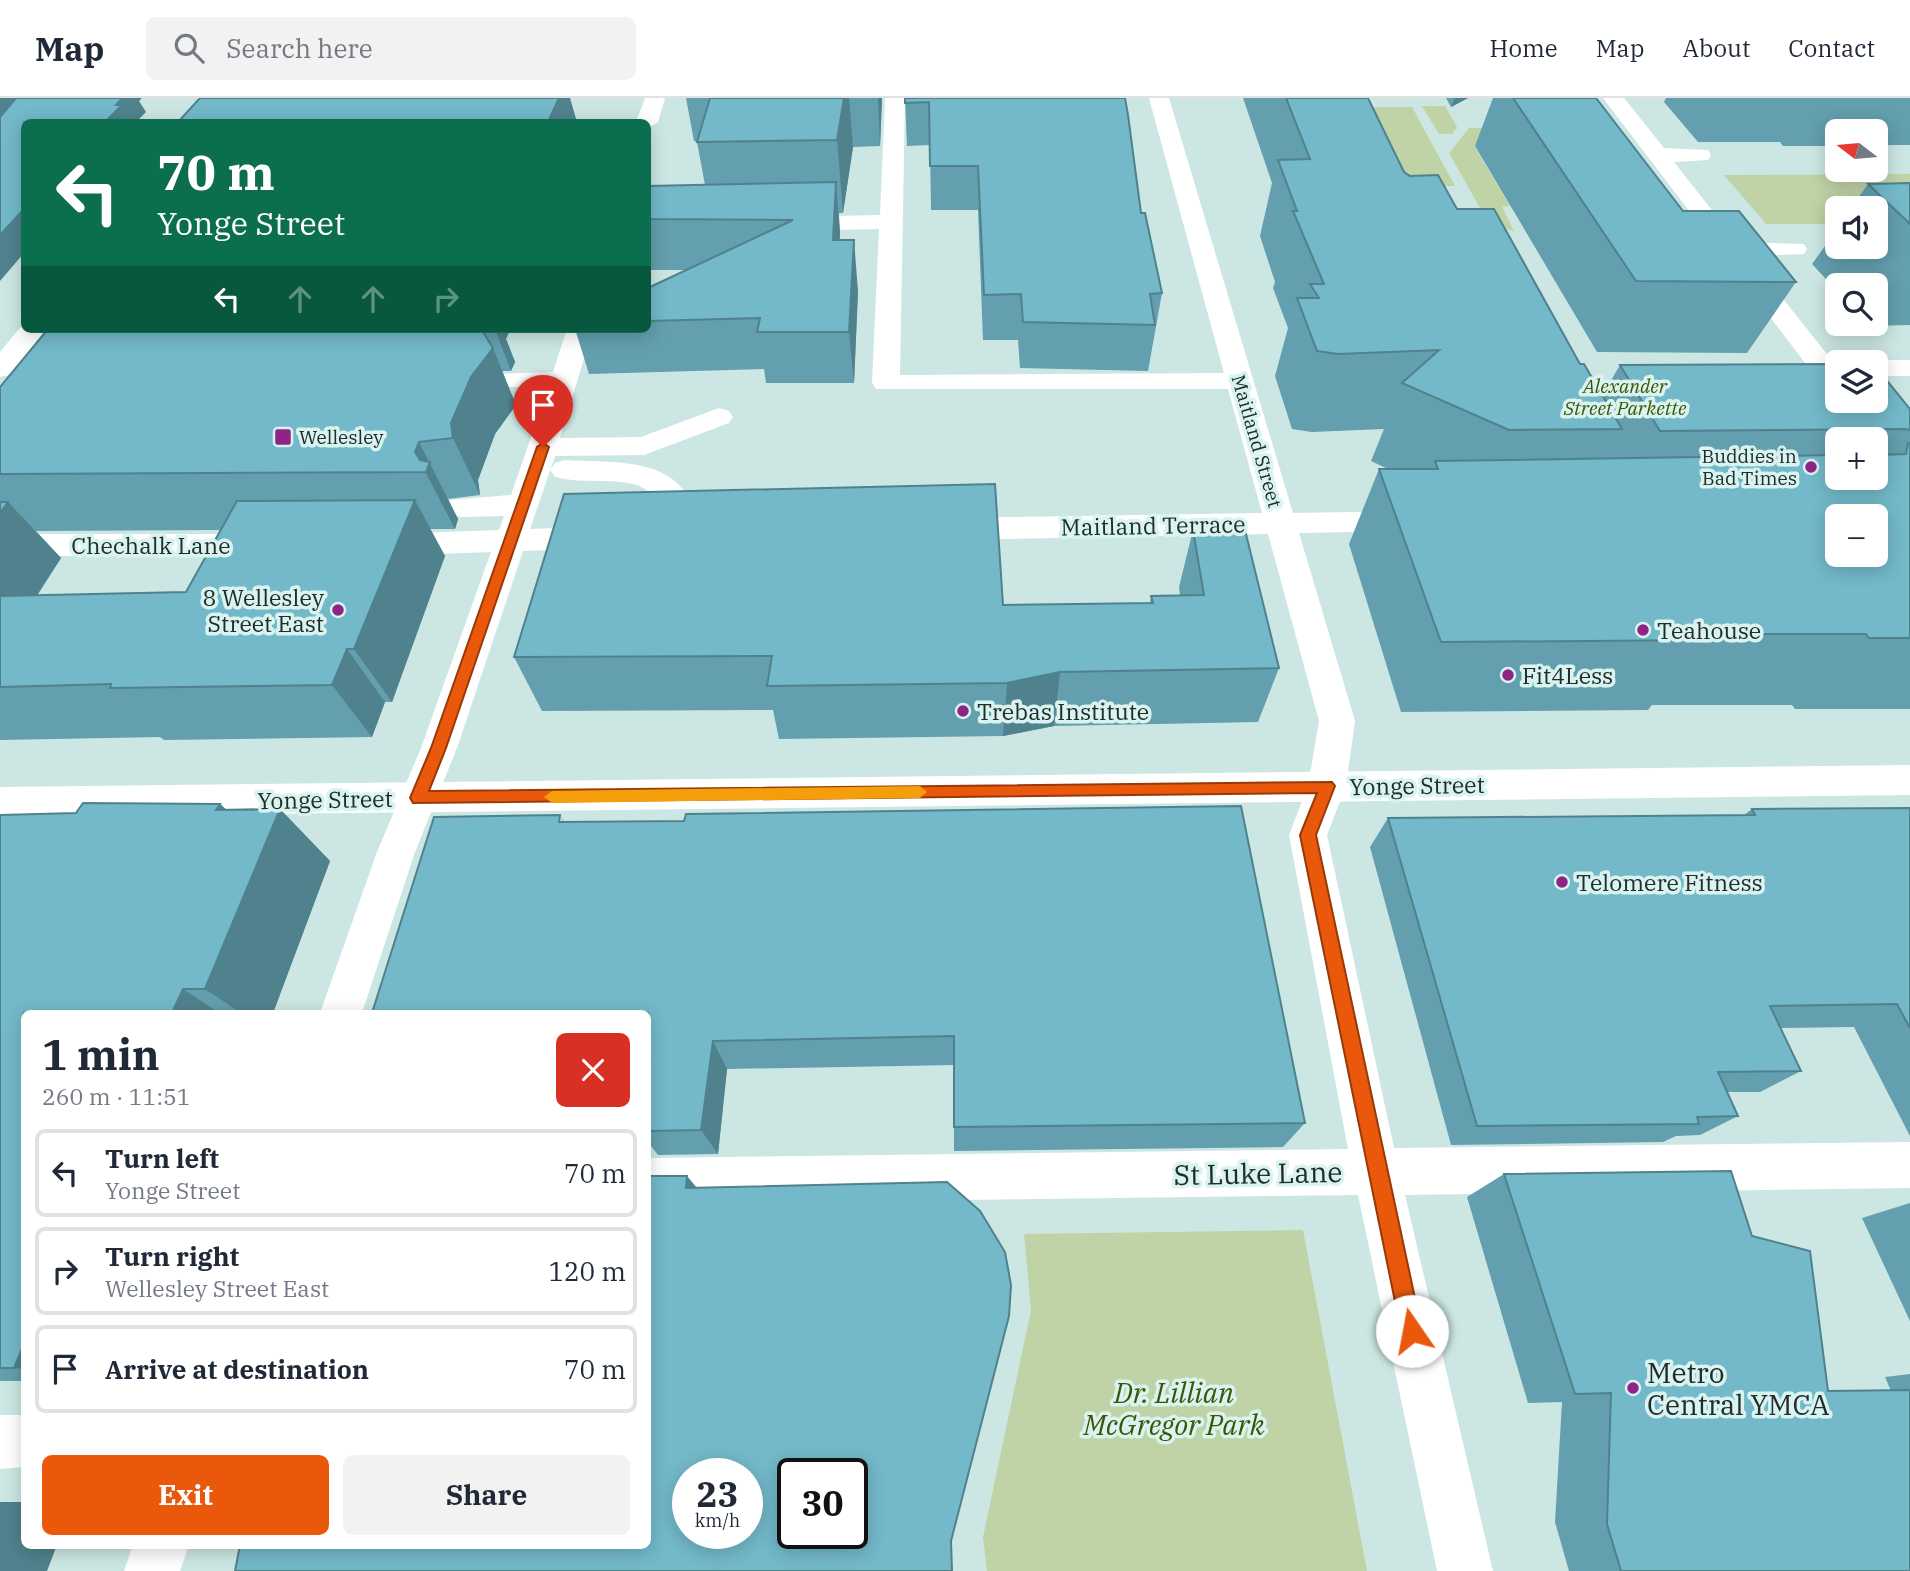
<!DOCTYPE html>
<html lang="en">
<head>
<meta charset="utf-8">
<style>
  body { margin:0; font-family:"IBM Plex Serif",serif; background:#f2f2f3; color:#1f2937; height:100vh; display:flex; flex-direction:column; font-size:26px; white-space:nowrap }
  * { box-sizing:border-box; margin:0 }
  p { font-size:23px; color:#747a83 }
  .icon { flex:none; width:38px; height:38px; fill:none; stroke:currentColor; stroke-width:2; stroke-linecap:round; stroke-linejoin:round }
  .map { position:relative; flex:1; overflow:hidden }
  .panel { position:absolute; left:21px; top:912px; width:630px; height:539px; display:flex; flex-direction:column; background:#fff; border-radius:10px; box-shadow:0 4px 18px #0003 }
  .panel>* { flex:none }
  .hud { position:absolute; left:21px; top:21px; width:630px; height:214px; border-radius:10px; box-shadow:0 4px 18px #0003; background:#0b6e4f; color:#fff; overflow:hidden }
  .needle { width:46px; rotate:286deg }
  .controls { position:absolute; left:1825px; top:21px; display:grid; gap:14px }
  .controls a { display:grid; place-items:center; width:63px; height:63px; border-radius:10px; background:#fff; box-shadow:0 4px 18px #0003; font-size:35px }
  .speed { position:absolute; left:672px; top:1360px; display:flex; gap:14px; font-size:35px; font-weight:700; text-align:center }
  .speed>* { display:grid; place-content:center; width:91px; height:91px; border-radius:50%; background:#fff; box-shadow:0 4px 18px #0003; line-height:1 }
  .speed small { font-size:18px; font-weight:400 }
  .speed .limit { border:4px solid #111; border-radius:10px; background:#fff; color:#111 }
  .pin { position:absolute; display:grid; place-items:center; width:60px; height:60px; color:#fff; margin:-72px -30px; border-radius:50% 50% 50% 0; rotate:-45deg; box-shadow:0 0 7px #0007 }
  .pin .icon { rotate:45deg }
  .me { position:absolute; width:77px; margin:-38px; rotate:348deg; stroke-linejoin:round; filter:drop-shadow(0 0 5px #0008) }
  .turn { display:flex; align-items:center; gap:24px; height:147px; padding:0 21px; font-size:32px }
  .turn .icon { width:91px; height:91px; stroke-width:2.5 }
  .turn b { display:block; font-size:49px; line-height:60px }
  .lanes { display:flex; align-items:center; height:66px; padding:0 21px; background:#0003; justify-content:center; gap:35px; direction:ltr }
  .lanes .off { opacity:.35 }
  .round { display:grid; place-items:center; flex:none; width:74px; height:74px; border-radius:10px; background:#f2f2f3 }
  .overview { display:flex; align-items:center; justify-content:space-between; height:119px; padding:0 21px }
  h1 { font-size:42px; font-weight:800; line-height:52px }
  .primary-button { display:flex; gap:14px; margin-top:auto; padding:14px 21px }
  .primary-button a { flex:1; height:80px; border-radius:10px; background:#ea580c; color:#fff; font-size:28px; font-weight:800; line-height:80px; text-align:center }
  .primary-button a+a { background:#f2f2f3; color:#1f2937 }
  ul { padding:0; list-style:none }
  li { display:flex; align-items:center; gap:21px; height:88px; margin:0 14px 10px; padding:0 7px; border:4px solid #e0e1e3; border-radius:10px }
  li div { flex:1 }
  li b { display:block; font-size:26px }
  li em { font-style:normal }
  header { display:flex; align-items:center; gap:42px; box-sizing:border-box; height:98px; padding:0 35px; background:#fff; border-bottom:2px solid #e0e1e3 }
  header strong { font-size:33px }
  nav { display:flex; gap:38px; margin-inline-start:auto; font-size:24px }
  .search { width:490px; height:63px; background:#f2f2f3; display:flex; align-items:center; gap:18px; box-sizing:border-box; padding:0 24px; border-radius:10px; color:#747a83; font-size:26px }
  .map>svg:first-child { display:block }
</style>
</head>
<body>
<header>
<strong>Map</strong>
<div class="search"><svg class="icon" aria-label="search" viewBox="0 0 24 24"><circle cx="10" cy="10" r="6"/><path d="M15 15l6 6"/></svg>Search here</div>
<nav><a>Home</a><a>Map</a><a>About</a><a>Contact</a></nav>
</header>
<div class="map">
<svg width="1910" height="1473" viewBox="0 0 1910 1473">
  <rect width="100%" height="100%" fill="#cce7e3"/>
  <!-- green -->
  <path fill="#c0d3a6" d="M1445,8L1457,29L1452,36H1439L1422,8Z
    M1338,9H1412L1455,88L1375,89Z
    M1469,30H1494L1475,49L1510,108L1502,109L1514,133L1489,126L1449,55Z
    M1910,76V126L1876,110H1838L1837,126H1766L1724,77Z
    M1303,1132L1367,1473H987L983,1439L1031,1212L1024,1136Z"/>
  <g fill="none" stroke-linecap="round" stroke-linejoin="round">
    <!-- minor -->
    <path fill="#fff" fill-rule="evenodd" d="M645,0H665L658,24L648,30V24H636Z
      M885,0H905L900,277L1224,275L1149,0H1169L1293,415L1411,413L1422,416L1426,423L1422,430L1411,433L1299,435L1355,623L1346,688L1327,737L1394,1050L1910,1044V1090L1405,1097L1493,1473H1437L1358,1097L648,1106V1060L1348,1051L1289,737L1308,688L1319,623L1268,436L947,442L936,438L931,431L936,424L947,420L1262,415L1228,291H876L872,285L879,131L786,133L778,131L774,126L778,121L786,119L880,117Z
      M1603,0H1624L1664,50L1708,52L1711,57L1708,62L1674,64L1737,144L1804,146L1807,151L1804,156L1749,158L1838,270V297L1828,295Z
      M24,225V231H46L10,277L0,279V254Z
      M567,231H593L560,340L641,339L719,310L729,313L733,319L729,325L644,357L555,358L530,431L603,428L614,431L619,439L614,447L603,450L523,453L457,650L415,754L362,915H320L377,754L421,650L491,454L387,458L376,455L371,447L376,439L387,436L499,432L504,418L461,419L450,416L446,409L450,402L511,397L548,290L496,288L492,282L496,276L553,274Z
      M1876,262H1910V278H1876V264H1866Z
      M565,362C604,365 663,358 687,397L683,404C659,410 653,391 633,386C607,380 580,386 555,379L550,372L555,365Z
      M0,436H264L275,439L280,447L275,455L264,458H0Z
      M0,1317H24V1369L0,1371Z
      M133,1447H189L180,1473H124Z"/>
    <!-- major -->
    <path fill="#fff" fill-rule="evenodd" d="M1910,667V697L0,719V689Z"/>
  </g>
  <!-- wall -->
  <path fill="#639fae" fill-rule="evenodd" d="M686,0H882L880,48L853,49L843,115H839L840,142L858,193L854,285H766L764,271L589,276L575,231H648V190L686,172H651L648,156V90L705,87L697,44L694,43Z
    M905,0H1125L1141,115L1162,195L1148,273L1020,270L1018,242H983L978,112H931L930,47L907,48Z
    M1243,0H1368L1404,74L1457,111L1580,266L1602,298L1620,267L1910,311V611H1795L1792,607H1652L1648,612L1401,614L1349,446L1379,371H1388L1371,363L1384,331L1312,334L1292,331L1275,278L1288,230L1273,190L1275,184L1260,138L1272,85ZM1838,341H1876V380H1838Z
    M1446,0H1468L1451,9Z
    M1493,0H1596L1683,113L1796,184L1747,255L1597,254L1475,48Z
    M1666,0H1910V47H1876V33H1838V48H1783L1780,44H1698L1664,4Z
    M1910,85V227L1867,228L1866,226H1876V187H1838V194L1812,166L1838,130V149H1876V110H1851L1868,86Z
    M46,231H510L506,241L515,264L511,273H502L516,307L495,336L478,382L480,397L448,401L458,421L455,431H430L445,458L392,604H385L372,639L164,642L160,639L0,642V289L47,233ZM220,432L186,494L37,498L61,460L36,433Z
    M1193,432L1279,570L1258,624L1054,628L1003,638L779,641L773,612L542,613L514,559L1003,507L1150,505L1151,498L1180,497L1179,489Z
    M220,706L227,712L280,711L330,763L273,915H24V1283H0V717L76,715Z
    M1910,710V1038L1854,929L1781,930L1801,973L1760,994H1727L1738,1018L1700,1037L1676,1038L1663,1044L1451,1047L1370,749L1388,720L1744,717L1752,711Z
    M560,717L564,724L1305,1025L1283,1049L954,1053V967L727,971L718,1056L658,1057L648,1044V915Z
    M1504,1076L1752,1138L1828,1293H1891L1885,1279L1910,1276V1473H1569L1555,1424L1562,1304L1528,1305L1467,1099Z
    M1910,1105V1223L1862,1120Z"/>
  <!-- shaded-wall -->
  <path fill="#50828d" d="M0,0H25L0,27Z
    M121,0H142L139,3L146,14L136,24H105L116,7Z
    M559,0H570L577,24H548Z
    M844,0H849L853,49L843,115L837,42Z
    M878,0H882L880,48Z
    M1455,0H1468L1451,9Z
    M836,84L840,134L838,193L833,142Z
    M24,111V155L0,183V137Z
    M854,142L858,193L854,285L849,234Z
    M469,231H479L489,256L493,250L516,307L495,336L478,382L480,397L453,340L451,325L471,279Z
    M495,231H510L506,241L515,264L511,273Z
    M419,344L458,421L455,431L415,354Z
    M415,402L445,458L392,604L354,551Z
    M8,404L61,460L0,553V415Z
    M347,551L385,604L372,639L332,587Z
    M1060,574L1054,628L1003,638L1007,585Z
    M220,706L264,748L280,711L330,763L273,915H241L205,891L216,712Z
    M183,891L219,915H172Z
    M713,943L727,971L718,1056L701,1032Z
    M687,1078L712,1108L686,1090Z
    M24,1246V1271L14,1270Z
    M0,1404H24V1447H57L47,1473H0Z"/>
  <!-- building -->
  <path fill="#73b9ca" stroke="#50828d" stroke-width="2" fill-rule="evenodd" d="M16,0H122L116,7H122L105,24H24V111L0,137V19Z
    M200,0H559L548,24H178Z
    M710,0H844L837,42L697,44Z
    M905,0H1125L1128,17L1141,115H1145L1162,195L1150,196L1155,227L1023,224L1021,196L984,197L978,68H930L929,4L905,5Z
    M1286,0H1368L1404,74L1410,78L1438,77L1457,111H1494L1580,266H1584L1622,331L1509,332L1402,285L1439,252L1338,256L1317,253L1297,200H1319L1310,186H1324L1293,113H1297L1278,62L1310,61Z
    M1513,0H1596L1683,113H1739L1796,184L1636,183Z
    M836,84L833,142H854L849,234H757L760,220L648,223V190L793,122L648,121V88Z
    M1910,85V126L1868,86Z
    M48,231H470V232L483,234L493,250L471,279L451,325L453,340L419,344L415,354L420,362L430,364L426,374L0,376V289Z
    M1838,266V303H1876V269L1910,311V332L1905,331L1660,333L1620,267Z
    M1908,345H1910V540H1869L1866,536H1707L1710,542L1441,544L1379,371H1438L1435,363L1838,357V380H1876V357L1906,356ZM1838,418H1876V457H1838Z
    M995,386L1003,507L1153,505L1151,498L1204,497L1193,432H1245L1279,570L1060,574L1007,585L767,588L772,558L514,559L564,396Z
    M415,402L354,551H347L332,587L110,590L111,586L0,589V498L186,494L237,403Z
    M0,404H8L0,415Z
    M83,705L220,706L216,712L280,711L205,891H183L172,915H24V1246L14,1270H0V717L76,715Z
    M1241,708L1305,1025L954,1029V938L713,943L701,1032L648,1033V973L650,960H648V915H372L434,719L560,717L559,724L684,723L686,716Z
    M1910,710V930L1897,906L1770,908L1801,973L1718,974L1738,1018L1697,1019L1699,1026L1477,1028L1388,720L1755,717L1752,711Z
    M1731,1073L1752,1138L1810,1153L1828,1293L1910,1292V1473H1621L1607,1426L1611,1295L1575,1296L1504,1076Z
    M648,1078H687L686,1090L947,1084L980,1113L1005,1154L1011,1187L1009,1218L951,1443L952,1473H235L240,1447H648ZM688,1376H747V1435H688ZM793,1376H852V1435H793Z"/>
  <!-- route -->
  <path fill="#ea580c" stroke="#983908" stroke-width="2" d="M543,345L549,349L446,650L429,693L1332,684L1335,688L1316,737L1422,1233L1419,1240L1412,1244L1404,1240L1401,1233L1300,737L1317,695L413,705L410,700L431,650L537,349Z"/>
  <!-- slow -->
  <path fill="#f59e0b" d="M920,688L927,694L920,700L552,705L544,699L552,693Z"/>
  <!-- markers -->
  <g fill="#902386" stroke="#d9f4f0" stroke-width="2.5">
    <rect x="274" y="330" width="18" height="18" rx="3.5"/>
    <circle cx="1811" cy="369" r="7"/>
    <circle cx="338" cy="512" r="7"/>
    <circle cx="1643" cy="532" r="7"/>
    <circle cx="1508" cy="577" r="7"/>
    <circle cx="963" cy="613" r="7"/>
    <circle cx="1562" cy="784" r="7"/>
    <circle cx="1633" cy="1290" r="7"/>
  </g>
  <g text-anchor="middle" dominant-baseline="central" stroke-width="7" stroke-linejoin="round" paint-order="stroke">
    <!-- far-park labels -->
    <g font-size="19" font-style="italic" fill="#3c5504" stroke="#d9f4f0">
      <text x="1625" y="288">Alexander<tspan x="1625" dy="22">Street Parkette</tspan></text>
    </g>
    <!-- far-poi labels -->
    <g font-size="19" fill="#222c2a" stroke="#d9f4f0" text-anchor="start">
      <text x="299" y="339">Wellesley</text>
      <text x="1797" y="358" text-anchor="end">Buddies in<tspan x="1797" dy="22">Bad Times</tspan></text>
    </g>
    <!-- far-street labels -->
    <g font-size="19" fill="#222c2a" stroke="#d9f4f0">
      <text transform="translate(1257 343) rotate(74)">Maitland Street</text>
    </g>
    <!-- street labels -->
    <g font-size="23" fill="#222c2a" stroke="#d9f4f0">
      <text transform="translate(1153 427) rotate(-1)">Maitland Terrace</text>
      <text x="151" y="447">Chechalk Lane</text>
      <text transform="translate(1417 687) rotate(-1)">Yonge Street</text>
      <text transform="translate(325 701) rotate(-1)">Yonge Street</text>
    </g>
    <!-- poi labels -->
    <g font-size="23" fill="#222c2a" stroke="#d9f4f0" text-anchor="start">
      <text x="324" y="499" text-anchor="end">8 Wellesley<tspan x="324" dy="26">Street East</tspan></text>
      <text x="1657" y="532">Teahouse</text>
      <text x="1522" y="577">Fit4Less</text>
      <text x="977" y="613">Trebas Institute</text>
      <text x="1576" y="784">Telomere Fitness</text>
    </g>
    <!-- near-street labels -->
    <g font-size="28" fill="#222c2a" stroke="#d9f4f0">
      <text transform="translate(1258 1075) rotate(-1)">St Luke Lane</text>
    </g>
    <!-- near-poi labels -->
    <g font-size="28" fill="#222c2a" stroke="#d9f4f0" text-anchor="start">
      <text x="1647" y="1274">Metro<tspan x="1647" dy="32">Central YMCA</tspan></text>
    </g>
    <!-- near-park labels -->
    <g font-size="28" font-style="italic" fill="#3c5504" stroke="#d9f4f0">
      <text x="1174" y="1294">Dr. Lillian<tspan x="1174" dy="32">McGregor Park</tspan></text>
    </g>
  </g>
</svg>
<div class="controls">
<a><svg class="needle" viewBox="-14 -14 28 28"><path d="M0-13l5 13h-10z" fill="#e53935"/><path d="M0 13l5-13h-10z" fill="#747a83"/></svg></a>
<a><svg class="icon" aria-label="sound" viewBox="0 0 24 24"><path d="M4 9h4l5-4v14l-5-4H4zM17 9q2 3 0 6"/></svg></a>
<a><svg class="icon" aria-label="search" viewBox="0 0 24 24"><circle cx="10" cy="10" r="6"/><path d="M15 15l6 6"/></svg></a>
<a><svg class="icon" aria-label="layers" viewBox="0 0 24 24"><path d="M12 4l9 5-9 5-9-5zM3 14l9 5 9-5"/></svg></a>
<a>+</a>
<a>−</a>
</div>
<div class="speed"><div>23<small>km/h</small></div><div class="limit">30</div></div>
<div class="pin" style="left:543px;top:349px;background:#d93025"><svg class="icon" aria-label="arrive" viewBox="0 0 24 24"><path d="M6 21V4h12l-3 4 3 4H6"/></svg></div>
<svg class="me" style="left:1412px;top:1233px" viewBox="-20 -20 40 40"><circle r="19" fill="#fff"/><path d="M0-13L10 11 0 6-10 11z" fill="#ea580c"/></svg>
<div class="hud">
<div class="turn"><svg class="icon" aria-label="left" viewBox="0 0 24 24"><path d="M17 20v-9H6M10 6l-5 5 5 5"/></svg><div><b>70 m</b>Yonge Street</div></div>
<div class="lanes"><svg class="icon" aria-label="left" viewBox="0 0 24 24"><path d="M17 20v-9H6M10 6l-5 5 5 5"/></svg><svg class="icon off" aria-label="ahead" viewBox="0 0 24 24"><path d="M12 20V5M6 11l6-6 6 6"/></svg><svg class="icon off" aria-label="ahead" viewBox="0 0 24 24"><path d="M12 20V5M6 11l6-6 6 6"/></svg><svg class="icon off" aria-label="right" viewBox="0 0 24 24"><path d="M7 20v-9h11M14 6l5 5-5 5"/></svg></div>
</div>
<section class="panel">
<div class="overview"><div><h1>1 min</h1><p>260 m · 11:51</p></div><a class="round" style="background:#d93025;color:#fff"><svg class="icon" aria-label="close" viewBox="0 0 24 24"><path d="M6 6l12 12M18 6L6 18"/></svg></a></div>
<ul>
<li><svg class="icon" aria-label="left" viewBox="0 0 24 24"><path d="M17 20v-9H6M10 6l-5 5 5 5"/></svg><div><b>Turn left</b><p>Yonge Street</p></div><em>70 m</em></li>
<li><svg class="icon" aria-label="right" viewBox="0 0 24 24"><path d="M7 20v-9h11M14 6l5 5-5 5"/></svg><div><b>Turn right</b><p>Wellesley Street East</p></div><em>120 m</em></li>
<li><svg class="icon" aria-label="arrive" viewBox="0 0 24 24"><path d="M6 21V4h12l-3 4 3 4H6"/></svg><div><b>Arrive at destination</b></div><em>70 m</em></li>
</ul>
<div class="primary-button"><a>Exit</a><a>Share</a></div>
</section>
</div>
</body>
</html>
